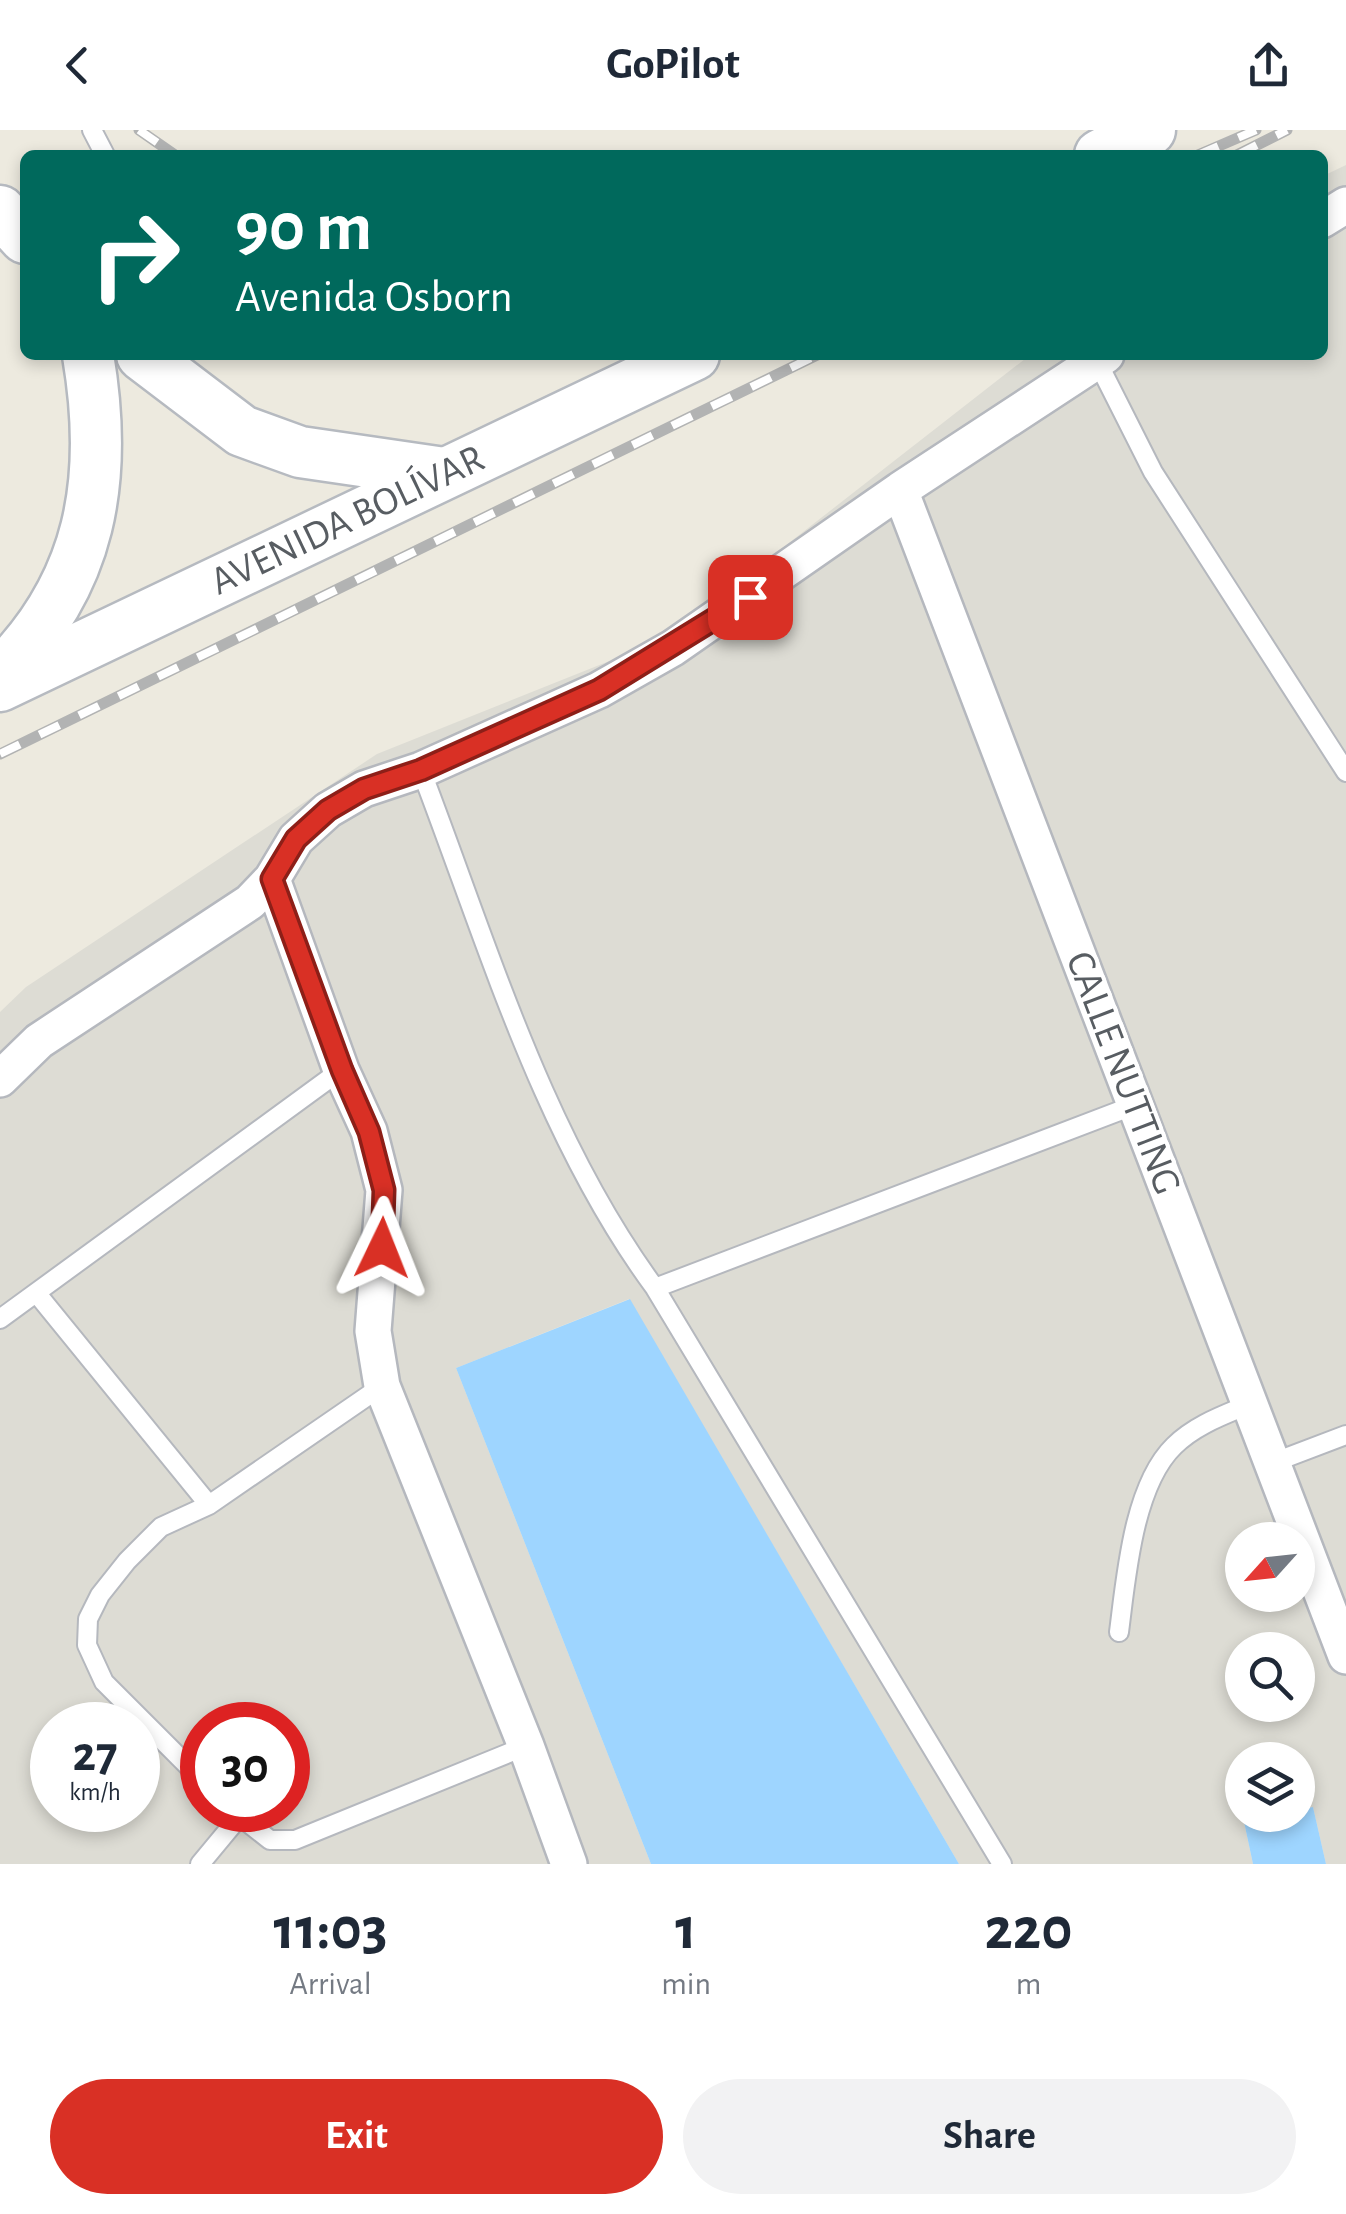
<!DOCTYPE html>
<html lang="en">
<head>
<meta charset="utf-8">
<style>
  body { margin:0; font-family:"Alegreya Sans",sans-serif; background:#f2f2f3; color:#1f2937; height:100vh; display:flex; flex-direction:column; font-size:38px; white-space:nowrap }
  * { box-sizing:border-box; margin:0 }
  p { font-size:32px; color:#747a83 }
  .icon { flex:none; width:55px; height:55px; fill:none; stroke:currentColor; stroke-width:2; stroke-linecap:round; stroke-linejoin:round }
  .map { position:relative; height:1734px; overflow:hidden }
  .details { display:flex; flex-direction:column; background:#fff; flex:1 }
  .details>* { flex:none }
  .top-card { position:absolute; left:20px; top:20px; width:1308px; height:210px; border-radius:15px; box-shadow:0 5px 15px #0003; background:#00695c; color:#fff; overflow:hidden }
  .needle { width:65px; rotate:243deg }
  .controls { position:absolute; left:1225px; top:1392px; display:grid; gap:20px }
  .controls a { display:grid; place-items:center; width:90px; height:90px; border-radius:50%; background:#fff; box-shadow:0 5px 15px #0003; font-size:50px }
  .speed { position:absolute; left:30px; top:1572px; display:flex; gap:20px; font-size:50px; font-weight:700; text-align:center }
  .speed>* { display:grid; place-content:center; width:130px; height:130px; border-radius:50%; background:#fff; box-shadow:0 5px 15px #0003; line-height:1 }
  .speed small { font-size:25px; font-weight:400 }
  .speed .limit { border:15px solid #d22; background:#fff; color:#111 }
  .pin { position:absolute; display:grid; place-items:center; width:85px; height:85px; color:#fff; margin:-42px; border-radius:20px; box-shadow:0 5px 15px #0006 }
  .me { position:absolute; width:110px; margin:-55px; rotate:2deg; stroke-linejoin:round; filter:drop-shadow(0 0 8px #0008) }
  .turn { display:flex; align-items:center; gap:35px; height:210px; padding:0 50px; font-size:45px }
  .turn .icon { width:130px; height:130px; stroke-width:2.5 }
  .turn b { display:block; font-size:70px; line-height:85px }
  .eta { display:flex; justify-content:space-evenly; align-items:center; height:170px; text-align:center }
  .eta b { font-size:60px; font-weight:700; line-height:70px }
  .primary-button { display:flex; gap:20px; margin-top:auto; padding:20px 50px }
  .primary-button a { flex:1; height:115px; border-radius:60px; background:#d93025; color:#fff; font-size:40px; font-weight:700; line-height:115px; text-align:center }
  .primary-button a+a { background:#f2f2f3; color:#1f2937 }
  header { display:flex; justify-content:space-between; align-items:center; height:130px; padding:0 50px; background:#fff; font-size:45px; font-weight:700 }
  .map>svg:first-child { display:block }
</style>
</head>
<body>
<header><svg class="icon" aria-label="back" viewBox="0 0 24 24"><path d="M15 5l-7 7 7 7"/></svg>GoPilot<svg class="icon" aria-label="share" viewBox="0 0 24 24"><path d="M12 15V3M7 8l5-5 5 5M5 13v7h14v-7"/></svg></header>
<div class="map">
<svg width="1346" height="1734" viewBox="0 0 1346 1734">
  <rect width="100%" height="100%" fill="#edeadf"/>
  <!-- industrial -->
  <path fill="#dddcd4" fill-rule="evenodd" d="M1346,35V1734H1326L1313,1677L1298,1680V1630H1242V1685H1276L1244,1692L1253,1734H959L629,1169L456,1238L651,1734H0V882L26,857L377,624L667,508L1030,225H1322L1323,46ZM1242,1410H1298V1465H1242ZM1242,1520H1298V1575H1242ZM52,1595H138V1680H52ZM202,1595H288V1680H202Z"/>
  <!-- water -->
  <path fill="#9ed5ff" d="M630,1169L959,1734H651L456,1238Z
    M1313,1677L1326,1734H1253L1244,1692L1298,1685V1680Z"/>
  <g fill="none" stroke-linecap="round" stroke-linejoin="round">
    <defs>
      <path id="lane" d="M92,0L105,25
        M1097,231L1153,342L1346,642
        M421,640C488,815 543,1006 655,1158L1002,1734
        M655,1158L1135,975
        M38,1165L209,1375
        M0,1189L341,940
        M1272,1333L1346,1305
        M1119,1502C1126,1448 1133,1356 1174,1316C1195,1295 1224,1285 1250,1274
        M202,1650L104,1552L87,1515L88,1489L100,1465L127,1431L161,1397L209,1375L382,1256
        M232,1680L270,1710H295L526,1616
        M200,1734L239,1687"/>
      <path id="street" d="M1322,90L1346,75
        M900,360L1346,1526
        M272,749L341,940L369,1001L384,1060L373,1201L382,1256L526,1616L569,1734
        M0,949L39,911L250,772L272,749L296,709L328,680L364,659L421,640L599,560L673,518L900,360L1106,225"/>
      <g id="secondary">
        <path d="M1100,25L1150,0"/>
        <path d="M0,81L25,108"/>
        <path d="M142,225L242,301L300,322L444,343"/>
        <path d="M0,544C92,454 109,349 88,225"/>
        <path id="s1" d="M0,556L694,225"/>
      </g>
    </defs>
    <!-- lane casing -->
    <use href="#lane" stroke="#b5b8be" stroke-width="22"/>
    <!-- street casing -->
    <use href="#street" stroke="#b5b8be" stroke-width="40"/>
    <!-- secondary casing -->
    <use href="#secondary" stroke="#b6bac0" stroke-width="55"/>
    <!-- lane -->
    <use href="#lane" stroke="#fff" stroke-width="18"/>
    <!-- street -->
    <use href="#street" stroke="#fff" stroke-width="35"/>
    <!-- secondary -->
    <use href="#secondary" stroke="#fff" stroke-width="50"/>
    <defs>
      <path id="rail" d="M139,0L175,25
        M1198,25L1256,0
        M1237,25L1287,0
        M0,624L817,225"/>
    </defs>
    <!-- rail casing -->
    <use href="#rail" stroke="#b2b3b3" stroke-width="11"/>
    <!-- rail -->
    <use href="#rail" stroke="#fff" stroke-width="8" stroke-dasharray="22" stroke-linecap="butt"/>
  </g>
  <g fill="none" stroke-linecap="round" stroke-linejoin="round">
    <defs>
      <path id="route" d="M382,1118L384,1060L369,1002L342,940L272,749L296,709L328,680L364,659L421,640L599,560L750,467"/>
    </defs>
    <!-- route casing -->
    <use href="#route" stroke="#8d1f18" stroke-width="25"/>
    <!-- route -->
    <use href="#route" stroke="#d93025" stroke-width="18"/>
  </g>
  <g text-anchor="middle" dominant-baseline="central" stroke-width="8" stroke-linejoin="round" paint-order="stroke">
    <!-- street labels -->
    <g font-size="40" fill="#585d62" stroke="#fff">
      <text stroke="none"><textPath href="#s1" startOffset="385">AVENIDA BOLÍVAR</textPath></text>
      <text transform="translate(1123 943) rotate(69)">CALLE NUTTING</text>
    </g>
  </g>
</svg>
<div class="controls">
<a><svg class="needle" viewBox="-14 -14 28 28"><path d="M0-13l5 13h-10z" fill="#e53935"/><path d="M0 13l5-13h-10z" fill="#747a83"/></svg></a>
<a><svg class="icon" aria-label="search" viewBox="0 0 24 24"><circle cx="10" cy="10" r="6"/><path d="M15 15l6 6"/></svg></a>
<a><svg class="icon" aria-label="layers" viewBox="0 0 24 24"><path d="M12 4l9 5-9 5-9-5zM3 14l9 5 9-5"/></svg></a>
</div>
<div class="speed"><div>27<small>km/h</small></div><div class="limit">30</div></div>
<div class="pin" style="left:750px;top:467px;background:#d93025"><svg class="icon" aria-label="arrive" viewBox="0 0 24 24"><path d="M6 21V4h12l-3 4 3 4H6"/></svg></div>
<svg class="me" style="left:382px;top:1118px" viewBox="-20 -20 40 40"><path d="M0-17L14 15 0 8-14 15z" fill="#d93025" stroke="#fff" stroke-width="4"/></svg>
<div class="top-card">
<div class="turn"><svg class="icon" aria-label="right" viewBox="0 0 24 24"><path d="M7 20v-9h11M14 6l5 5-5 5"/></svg><div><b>90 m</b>Avenida Osborn</div></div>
</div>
</div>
<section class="details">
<div class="eta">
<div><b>11:03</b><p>Arrival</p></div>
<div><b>1</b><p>min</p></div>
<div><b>220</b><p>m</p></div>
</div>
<div class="primary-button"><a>Exit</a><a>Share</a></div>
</section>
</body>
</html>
